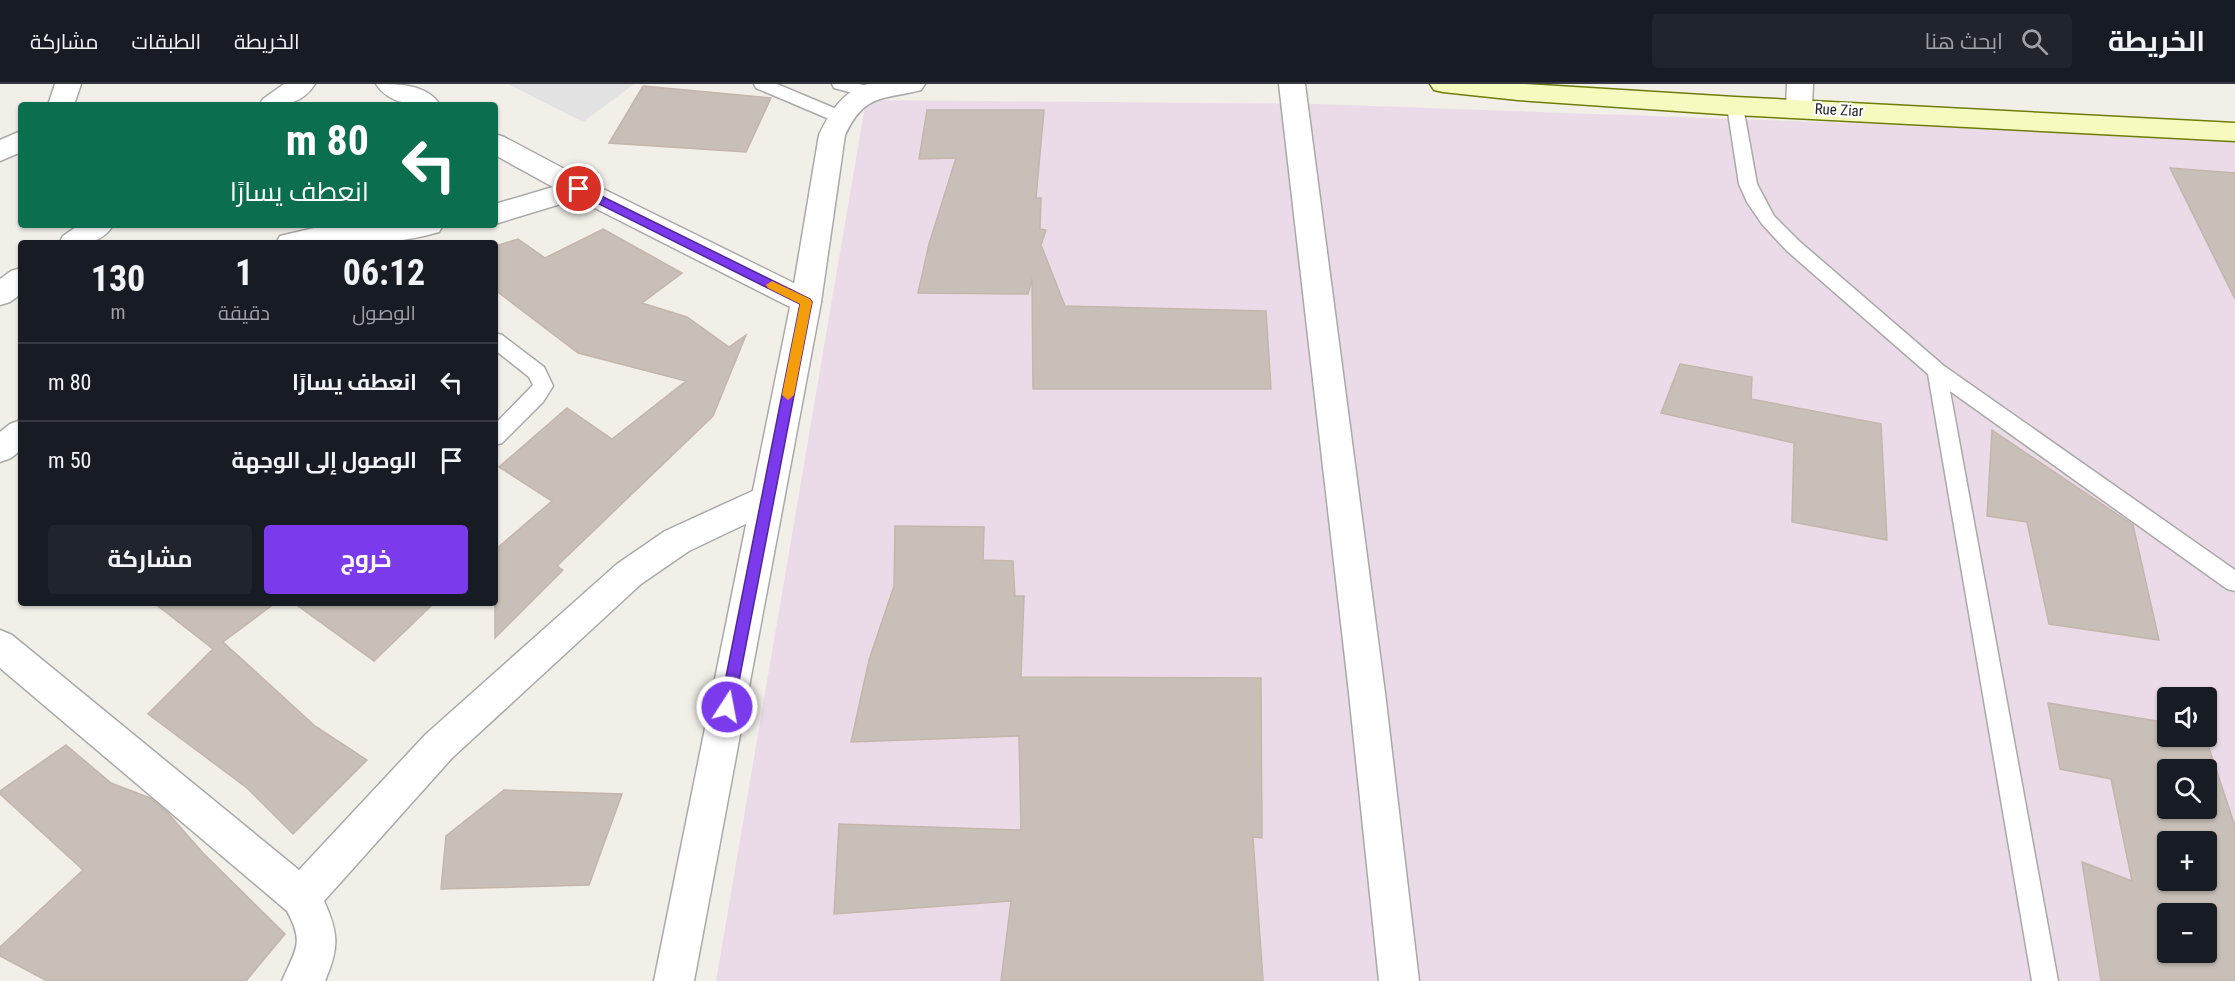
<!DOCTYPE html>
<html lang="ar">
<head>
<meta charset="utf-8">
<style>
  body { margin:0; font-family:"Roboto Condensed",Cairo,sans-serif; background:#20242c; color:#f1f3f6; direction:rtl; height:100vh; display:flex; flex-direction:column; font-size:22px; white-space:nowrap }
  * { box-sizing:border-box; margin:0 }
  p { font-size:20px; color:#9ea1a6 }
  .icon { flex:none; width:33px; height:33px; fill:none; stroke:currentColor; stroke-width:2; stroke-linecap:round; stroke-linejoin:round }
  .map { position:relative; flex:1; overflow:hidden; direction:ltr }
  .drawer { position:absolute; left:18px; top:156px; width:480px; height:366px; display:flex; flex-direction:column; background:#171b24; border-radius:6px; box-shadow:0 2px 4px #0004; direction:rtl }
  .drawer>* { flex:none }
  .guide { position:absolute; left:18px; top:18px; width:480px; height:126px; border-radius:6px; box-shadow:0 2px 4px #0004; direction:rtl; background:#0b6e4f; color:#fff; overflow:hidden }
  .tools { position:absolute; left:2157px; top:603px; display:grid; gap:12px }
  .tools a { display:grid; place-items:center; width:60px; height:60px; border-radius:6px; background:#171b24; box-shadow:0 2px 4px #0004; font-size:30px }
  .pin { position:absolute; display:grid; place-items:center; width:51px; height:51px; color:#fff; margin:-26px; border:3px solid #fff; border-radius:50%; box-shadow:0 2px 6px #0007 }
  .me { position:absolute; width:66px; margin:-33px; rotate:11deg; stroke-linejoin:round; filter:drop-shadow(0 0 4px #0008) }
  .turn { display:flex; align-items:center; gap:21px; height:126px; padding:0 30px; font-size:27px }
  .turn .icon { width:78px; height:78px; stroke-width:2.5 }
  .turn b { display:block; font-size:42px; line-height:51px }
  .eta { display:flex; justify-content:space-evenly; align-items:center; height:102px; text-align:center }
  .eta b { font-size:36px; font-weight:700; line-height:42px }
  .primary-button { display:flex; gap:12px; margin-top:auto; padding:12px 30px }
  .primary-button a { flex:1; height:69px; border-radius:6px; background:#7c3aed; color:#fff; font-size:24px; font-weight:700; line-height:69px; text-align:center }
  .primary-button a+a { background:#20242c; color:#f1f3f6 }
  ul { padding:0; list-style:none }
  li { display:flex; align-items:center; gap:18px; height:78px; padding:0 30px; border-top:2px solid #363941 }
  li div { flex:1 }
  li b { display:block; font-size:22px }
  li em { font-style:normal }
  header { display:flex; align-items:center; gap:36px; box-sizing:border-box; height:84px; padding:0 30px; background:#171b24; border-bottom:2px solid #363941 }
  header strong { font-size:28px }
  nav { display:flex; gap:33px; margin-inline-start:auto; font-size:21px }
  .search { width:420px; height:54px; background:#20242c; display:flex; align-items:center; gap:15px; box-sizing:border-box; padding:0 21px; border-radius:6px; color:#9ea1a6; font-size:22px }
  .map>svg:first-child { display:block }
</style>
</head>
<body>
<header>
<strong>الخريطة</strong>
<div class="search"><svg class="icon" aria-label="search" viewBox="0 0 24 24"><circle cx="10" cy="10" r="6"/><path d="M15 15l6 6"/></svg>ابحث هنا</div>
<nav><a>الخريطة</a><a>الطبقات</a><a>مشاركة</a></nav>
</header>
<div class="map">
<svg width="2235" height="897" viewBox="0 0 2235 897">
  <rect width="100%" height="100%" fill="#f2efe9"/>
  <!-- industrial -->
  <path fill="#ebdbe8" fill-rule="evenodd" d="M866,16L1319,20L2235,53V897H716ZM2168,614H2206V652H2168ZM2168,686H2206V724H2168ZM2168,758H2206V796H2168ZM2168,830H2206V868H2168Z"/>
  <!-- parking -->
  <path fill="#e2e2e2" d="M508,0H634L583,38Z"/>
  <!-- building -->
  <path fill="#c7bfb8" stroke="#c4b6ab" stroke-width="1.5" fill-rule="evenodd" d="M643,2L771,14L746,68L609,59Z
    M927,26H1044L1036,114H1041L1040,145L1046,146L1041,161L1065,222L1266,227L1271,305H1033L1032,195L1028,210L918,209L929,160L956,74L919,75Z
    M2170,84L2235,89V215Z
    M603,145L682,189L642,219L687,233L729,263L746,251L713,332L557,482L563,486L495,554V466L552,417L499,383L567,324L612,355L686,297L578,269L495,206V162L518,155L545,174Z
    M1680,280L1752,293L1751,315L1881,340L1887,456L1792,438L1794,359L1661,329Z
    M1992,346L2133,441L2159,556L2049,540L2027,438L1987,432Z
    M895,442L984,443L983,476L1013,477L1015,512H1024L1021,593L1261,594L1262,754L1253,753L1263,897H1001L1011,817L834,830L839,740L1021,746L1019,652L851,658L869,576L894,502Z
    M154,519H275L223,558L315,642L367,676L293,750L247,704L148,630L213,565Z
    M294,519H434L374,577Z
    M2048,619L2168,639V652H2205L2235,742V897H2101L2082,778L2132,797L2111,695L2060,685ZM2168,686H2206V724H2168ZM2168,758H2206V796H2168ZM2168,830H2206V868H2168Z
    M66,661L111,699L150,714L167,728L203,769L285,850L246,897H47L0,872V863L83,786L0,710V707Z
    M504,706L622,710L589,801L441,805L446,752Z"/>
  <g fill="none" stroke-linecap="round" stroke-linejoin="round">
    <defs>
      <path id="service" d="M754,0H777L846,29L848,33L846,37H834L756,4Z
        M832,0H859L874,4L876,8L874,12L868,13L834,4Z
        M1735,17L1741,18L1743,22L1757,100L1774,132L1799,157L1944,282L2235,486V507L2227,505L1950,307L2058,897H2032L1928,290L1787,167L1762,140L1747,118L1739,100L1727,22L1729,18Z
        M495,249L502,251L544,283L553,302L543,318L502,359L495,361V340L533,301L529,293L495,266Z"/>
      <path id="minor" d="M55,0H81L74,21H48Z
        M284,0H315C301,22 282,21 259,21L263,15Z
        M376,0C399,0 427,0 440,21C417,21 390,22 376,0Z
        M1279,0H1305L1385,609L1419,897H1379L1349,609Z
        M21,47V68L0,77V56Z
        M495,50L504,53L589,98L816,210L821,218L816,226L806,229L796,226L577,115L495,140V120L553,103L495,71Z
        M79,141H113C101,162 80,159 59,159L63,152Z
        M327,141H443L439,148C387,164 330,159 276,159L280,152Z
        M21,184V210L10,218L0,221V195L11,187Z
        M21,336V366L11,374L0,378V348L10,340Z
        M768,400L779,404L784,414L779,424L689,467L641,500L452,674L324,817C339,850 339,864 325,897H282C295,866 305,860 287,827L0,584V546L12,551L299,786L426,650L617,480L665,447Z"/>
      <path id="tertiary" d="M868,0H925L921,6C882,16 865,9 845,51L821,218L694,897H654L791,218L819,51C830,28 843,7 868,0Z
        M1787,0H1813L1812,24L1808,30L1799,33L1790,30L1786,24Z"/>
      <path id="secondary" d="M1430,0H1525L1735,13L2235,39V57L1735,31L1518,16L1443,8L1434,6Z"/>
    </defs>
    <!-- service casing -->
    <use href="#service" stroke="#a9a9a9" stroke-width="3"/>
    <!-- minor casing -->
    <use href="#minor" stroke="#a9a9a9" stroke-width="3"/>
    <!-- tertiary casing -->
    <use href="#tertiary" stroke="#a9a9a9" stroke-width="3"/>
    <!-- secondary casing -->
    <use href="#secondary" stroke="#707d05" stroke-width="3"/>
    <!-- service -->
    <use href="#service" fill="#fff" fill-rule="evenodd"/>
    <!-- minor -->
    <use href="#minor" fill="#fff" fill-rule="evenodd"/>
    <!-- tertiary -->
    <use href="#tertiary" fill="#fff" fill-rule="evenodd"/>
    <!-- secondary -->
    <use href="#secondary" fill="#f7fabf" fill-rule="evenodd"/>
  </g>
  <!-- route -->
  <path fill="#7c3aed" stroke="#51269a" stroke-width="1.5" d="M579,101L810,215L812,218L734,623L732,628L727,630L722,628L720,623L800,220L575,108L573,105Z"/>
  <!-- slow -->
  <path fill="#f59e0b" d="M772,197L810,215L812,218L794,311L788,316L782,311L800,220L768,204L766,201Z"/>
  <g text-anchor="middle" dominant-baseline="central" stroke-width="4.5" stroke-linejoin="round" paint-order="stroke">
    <!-- far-street labels -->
    <g font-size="15" fill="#222" stroke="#fff">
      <text transform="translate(1839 26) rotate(3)">Rue Ziar</text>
    </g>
  </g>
</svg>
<div class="tools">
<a><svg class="icon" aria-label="sound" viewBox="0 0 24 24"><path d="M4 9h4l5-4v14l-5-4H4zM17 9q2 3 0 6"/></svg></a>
<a><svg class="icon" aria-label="search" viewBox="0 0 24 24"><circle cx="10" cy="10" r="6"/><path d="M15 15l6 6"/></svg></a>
<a>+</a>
<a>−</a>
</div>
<div class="pin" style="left:579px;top:105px;background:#d93025"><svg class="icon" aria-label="arrive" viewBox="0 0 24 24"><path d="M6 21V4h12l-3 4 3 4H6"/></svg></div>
<svg class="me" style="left:727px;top:623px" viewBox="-20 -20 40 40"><circle r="17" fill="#7c3aed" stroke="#fff" stroke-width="3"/><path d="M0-11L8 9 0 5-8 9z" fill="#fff"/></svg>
<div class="guide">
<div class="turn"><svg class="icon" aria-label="left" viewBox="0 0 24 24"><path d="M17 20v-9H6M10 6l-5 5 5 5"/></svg><div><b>80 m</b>انعطف يسارًا</div></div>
</div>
<section class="drawer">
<div class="eta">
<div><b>06:12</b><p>الوصول</p></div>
<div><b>1</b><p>دقيقة</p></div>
<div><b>130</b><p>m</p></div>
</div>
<ul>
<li><svg class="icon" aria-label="left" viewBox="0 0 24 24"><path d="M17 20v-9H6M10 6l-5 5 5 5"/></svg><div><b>انعطف يسارًا</b></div><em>80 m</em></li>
<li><svg class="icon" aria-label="arrive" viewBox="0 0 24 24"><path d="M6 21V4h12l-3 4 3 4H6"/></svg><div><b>الوصول إلى الوجهة</b></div><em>50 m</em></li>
</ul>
<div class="primary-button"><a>خروج</a><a>مشاركة</a></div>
</section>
</div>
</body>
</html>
